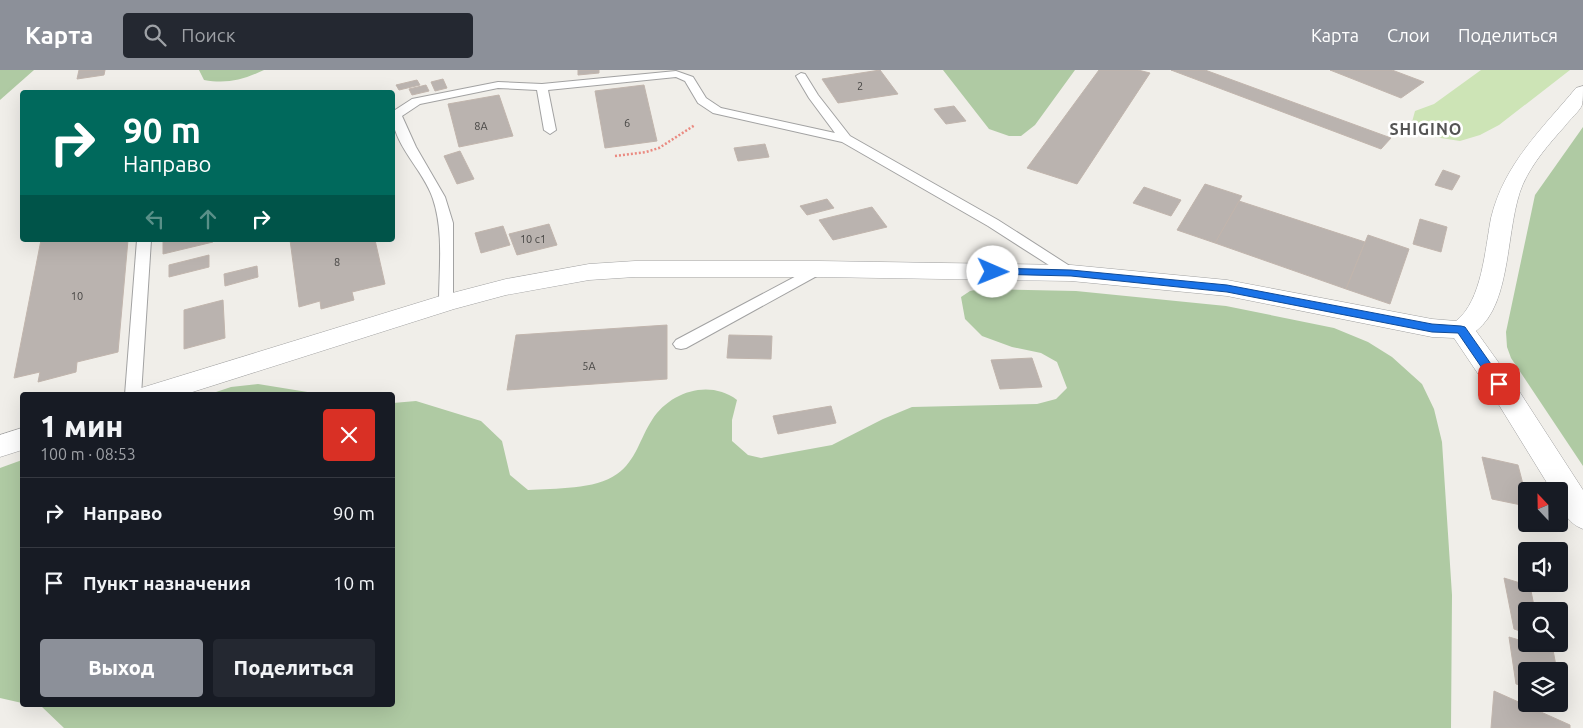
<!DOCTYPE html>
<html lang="ru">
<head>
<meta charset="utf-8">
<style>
  body { margin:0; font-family:Ubuntu,sans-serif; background:#242831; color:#f1f3f6; height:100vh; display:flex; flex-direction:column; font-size:19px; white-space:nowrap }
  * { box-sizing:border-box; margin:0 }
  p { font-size:16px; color:#9ea1a6 }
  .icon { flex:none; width:28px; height:28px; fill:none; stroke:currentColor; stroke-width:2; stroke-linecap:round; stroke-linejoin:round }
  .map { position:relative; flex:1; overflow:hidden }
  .drawer { position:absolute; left:20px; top:322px; width:375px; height:315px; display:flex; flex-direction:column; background:#171b24; border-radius:5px; box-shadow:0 5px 20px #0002 }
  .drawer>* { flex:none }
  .banner { position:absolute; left:20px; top:20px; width:375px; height:152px; border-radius:5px; box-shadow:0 5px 20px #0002; background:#00695c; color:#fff; overflow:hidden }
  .needle { width:32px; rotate:338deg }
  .controls { position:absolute; left:1518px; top:412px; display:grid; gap:10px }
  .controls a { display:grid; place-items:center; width:50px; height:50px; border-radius:5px; background:#171b24; box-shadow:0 5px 20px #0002; font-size:25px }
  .pin { position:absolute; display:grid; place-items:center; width:42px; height:42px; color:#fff; margin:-21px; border-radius:10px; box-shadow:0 2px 8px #0006 }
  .me { position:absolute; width:55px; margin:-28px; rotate:91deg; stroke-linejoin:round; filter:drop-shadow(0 0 4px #0008) }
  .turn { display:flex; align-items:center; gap:18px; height:105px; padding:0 20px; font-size:22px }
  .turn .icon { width:65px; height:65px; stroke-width:2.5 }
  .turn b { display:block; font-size:35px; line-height:42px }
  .lanes { display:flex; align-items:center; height:48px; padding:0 20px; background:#0003; justify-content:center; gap:25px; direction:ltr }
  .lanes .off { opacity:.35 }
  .round { display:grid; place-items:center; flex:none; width:52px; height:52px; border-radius:5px; background:#242831 }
  .overview { display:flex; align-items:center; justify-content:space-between; height:85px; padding:0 20px }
  h1 { font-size:30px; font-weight:800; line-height:38px }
  .button { display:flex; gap:10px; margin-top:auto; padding:10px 20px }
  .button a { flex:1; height:58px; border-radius:5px; background:#8c9099; color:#fff; font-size:20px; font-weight:800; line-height:58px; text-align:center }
  .button a+a { background:#242831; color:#f1f3f6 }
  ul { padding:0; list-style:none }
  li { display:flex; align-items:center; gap:15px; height:70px; padding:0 20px; border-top:1px solid #363941 }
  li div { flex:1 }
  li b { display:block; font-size:19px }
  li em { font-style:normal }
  header { display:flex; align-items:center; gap:30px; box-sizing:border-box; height:70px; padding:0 25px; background:#8c9099; color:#fff }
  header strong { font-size:24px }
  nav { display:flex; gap:28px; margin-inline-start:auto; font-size:18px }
  .search { width:350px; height:45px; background:#242831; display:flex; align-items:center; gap:12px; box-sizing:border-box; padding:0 18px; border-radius:5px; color:#9ea1a6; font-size:19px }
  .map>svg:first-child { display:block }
</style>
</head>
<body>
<header>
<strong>Карта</strong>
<div class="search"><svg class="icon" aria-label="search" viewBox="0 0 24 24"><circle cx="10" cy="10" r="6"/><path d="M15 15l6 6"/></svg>Поиск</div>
<nav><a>Карта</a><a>Слои</a><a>Поделиться</a></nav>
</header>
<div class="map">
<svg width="1583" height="658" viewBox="0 0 1583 658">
  <rect width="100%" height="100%" fill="#f0eee9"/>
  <!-- grass -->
  <path fill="#cde4b6" d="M1481,0H1570L1499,55L1480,65L1460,71L1428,66L1412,52L1415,41L1434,34Z"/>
  <!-- forest -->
  <path fill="#afcaa3" d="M0,0H34L0,30Z
    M199,0H264C243,10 227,14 204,10Z
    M943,0H1075L1035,55L1021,66H1009L989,59Z
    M1583,57V396L1511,288L1507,277L1506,262L1535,125Z
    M980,219L1076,221L1226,236L1334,258L1368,272L1392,287L1422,314L1434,339L1442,372L1452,525L1451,658H64L41,636L35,635H392L393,333L416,331L481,351L502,371L510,405L528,420C555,418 595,420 617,404C636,391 640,368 652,350C670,322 709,309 737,330L732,350V371L748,385L761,388L832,375L883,349L912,337L1037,334L1056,329L1067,318L1057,292L1041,283L1012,277L982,266L965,249L961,227L970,221Z
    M258,314L326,325H207L231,317Z
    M22,390V633L0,628V398Z"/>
  <!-- building -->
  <path fill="#bab3af" stroke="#c1b5ad" d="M79,0H105L104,5L77,9Z
    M578,0H599V3L578,5Z
    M880,0L898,24L838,33L822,9Z
    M1099,0H1138L1150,3L1077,114L1027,98Z
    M1171,0H1205L1391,68L1381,79Z
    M1330,0H1392L1424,12L1401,28Z
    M443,9L447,18L435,21L431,12Z
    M417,10L420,15L399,20L396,15Z
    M426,15L429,21L412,25L409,19Z
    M644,15L657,71L605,78L595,21Z
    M499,25L513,66L459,77L448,34Z
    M954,36L966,51L946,54L934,39Z
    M765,74L769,87L738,91L734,78Z
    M460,81L474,109L457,114L444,86Z
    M1443,100L1460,106L1452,120L1435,115Z
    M1205,114L1242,126L1215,173L1177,160Z
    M1144,117L1181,130L1171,146L1133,133Z
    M827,129L834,138L807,145L800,136Z
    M1239,131L1365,172L1346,219L1215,173Z
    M872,137L887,157L833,170L819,150Z
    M1420,149L1447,157L1441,182L1413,174Z
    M549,154L557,175L517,185L509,164Z
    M503,156L510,175L481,183L475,163Z
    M1368,165L1409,179L1390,234L1346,219Z
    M41,170H128L118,282L77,292L76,302L38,312L40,302L14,308Z
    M163,170H213V172L163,184Z
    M290,170H375L385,214L352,222L354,230L321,239L320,231L299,237Z
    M209,185V197L169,207V195Z
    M257,196L258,207L225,216L224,204Z
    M223,230L225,268L184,279V240Z
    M667,255V309L507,320L516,265Z
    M729,265L772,266L771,289L727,288Z
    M1032,288L1042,317L1000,319L991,290Z
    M831,336L836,353L778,364L773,346Z
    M1482,387L1518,395L1526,426V436L1492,429Z
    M1504,508L1530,516L1535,541H1526V563L1514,559Z
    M1509,567L1526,572V574L1553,580L1557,601H1526V617L1516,614Z
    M1494,621L1570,655V658H1491Z"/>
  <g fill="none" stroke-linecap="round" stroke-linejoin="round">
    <defs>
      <path id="service" d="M676,1L693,7L706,28L721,38L835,63L809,28L796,6L801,3L805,4L818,25L850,66L998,150L1076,200L1078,203L1076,206H1066L988,156L842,72L713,43L698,33L685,11L676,7L548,20L556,60L550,64L544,60L537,20L498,18L420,34L402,46L416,77L445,127L453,153V233L451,236H441L439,233C439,199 444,162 433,129C424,100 392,75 392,42L412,29L498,12L542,14Z
        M137,170H151L141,325H125Z
        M819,194L824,196L826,199L824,202L686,278L681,279L676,278L673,274L676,270Z"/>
      <path id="minor" d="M1583,16C1583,22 1583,30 1582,35C1579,42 1570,49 1565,56C1549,74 1533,92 1523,114C1505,155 1513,233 1476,261L1519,321L1583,420V459C1567,453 1559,438 1559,421H1552L1499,335L1454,268L1432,267L1227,226L1071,211L819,207H635L589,210L506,225L454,239L183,325H137L141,318L437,227L506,209L589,194L635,191H819L1071,195L1227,210L1432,249L1456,251C1482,231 1485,179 1491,148C1504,94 1542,59 1576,18Z
        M22,358V380L0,387V365Z"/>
    </defs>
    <!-- service casing -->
    <use href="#service" stroke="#a2a2a2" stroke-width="2"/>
    <!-- minor casing -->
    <use href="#minor" stroke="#a2a2a2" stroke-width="1"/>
    <!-- path -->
    <path stroke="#ea8a81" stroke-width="2.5" stroke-dasharray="2 2" stroke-linecap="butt" d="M615,86L646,82L659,78L695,55"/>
    <!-- service -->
    <use href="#service" fill="#fff" fill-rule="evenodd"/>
    <!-- minor -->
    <use href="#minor" fill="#fff" fill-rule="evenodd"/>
  </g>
  <!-- route -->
  <path fill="#1a73e8" stroke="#114b97" d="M993,198L1071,200L1227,215L1432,254L1461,256L1465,257L1505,314L1499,318L1495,317L1458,263L1432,262L1227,222L1071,206L990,204V199Z"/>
  <g text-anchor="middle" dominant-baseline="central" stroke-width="5" stroke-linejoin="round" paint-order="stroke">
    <!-- number labels -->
    <g font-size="11" fill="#474644">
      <text x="860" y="16">2</text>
      <text x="627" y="53">6</text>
      <text x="481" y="56">8А</text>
      <text x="533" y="169">10 с1</text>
      <text x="337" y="192">8</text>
      <text x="77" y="226">10</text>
      <text x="589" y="296">5А</text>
    </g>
    <!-- far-district labels -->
    <g font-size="16" font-weight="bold" letter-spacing="1" fill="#545454" stroke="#fff">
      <text x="1426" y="59">SHIGINO</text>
    </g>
  </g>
</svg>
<div class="controls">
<a><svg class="needle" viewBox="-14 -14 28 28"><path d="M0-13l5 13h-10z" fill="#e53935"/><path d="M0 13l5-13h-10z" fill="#9ea1a6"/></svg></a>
<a><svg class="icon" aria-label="sound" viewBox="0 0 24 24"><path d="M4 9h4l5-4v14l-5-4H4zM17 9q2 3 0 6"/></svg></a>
<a><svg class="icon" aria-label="search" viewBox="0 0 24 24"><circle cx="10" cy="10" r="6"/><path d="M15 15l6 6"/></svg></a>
<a><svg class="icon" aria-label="layers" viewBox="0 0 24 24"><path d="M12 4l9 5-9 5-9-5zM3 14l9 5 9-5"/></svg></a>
</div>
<div class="pin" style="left:1499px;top:314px;background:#d93025"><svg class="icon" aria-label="arrive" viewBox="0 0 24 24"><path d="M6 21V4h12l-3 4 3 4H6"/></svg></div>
<svg class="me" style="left:993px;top:202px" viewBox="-20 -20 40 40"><circle r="19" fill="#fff"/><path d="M0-13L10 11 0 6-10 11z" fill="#1a73e8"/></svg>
<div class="banner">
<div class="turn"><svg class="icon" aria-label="right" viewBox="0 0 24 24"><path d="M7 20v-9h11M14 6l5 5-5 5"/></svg><div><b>90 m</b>Направо</div></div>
<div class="lanes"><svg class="icon off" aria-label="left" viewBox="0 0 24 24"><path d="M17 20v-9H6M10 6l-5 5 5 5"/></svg><svg class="icon off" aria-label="ahead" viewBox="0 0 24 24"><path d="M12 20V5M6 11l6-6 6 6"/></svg><svg class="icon" aria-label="right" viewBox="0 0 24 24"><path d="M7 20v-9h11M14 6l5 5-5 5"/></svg></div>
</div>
<section class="drawer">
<div class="overview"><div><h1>1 мин</h1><p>100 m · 08:53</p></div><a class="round" style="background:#d93025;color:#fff"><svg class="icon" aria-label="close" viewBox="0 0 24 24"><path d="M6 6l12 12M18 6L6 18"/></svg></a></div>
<ul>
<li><svg class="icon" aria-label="right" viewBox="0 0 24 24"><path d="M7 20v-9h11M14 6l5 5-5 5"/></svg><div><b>Направо</b></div><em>90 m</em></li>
<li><svg class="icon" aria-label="arrive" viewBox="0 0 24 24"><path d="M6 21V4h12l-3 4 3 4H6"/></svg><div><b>Пункт назначения</b></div><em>10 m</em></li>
</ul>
<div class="button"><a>Выход</a><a>Поделиться</a></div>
</section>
</div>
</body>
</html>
